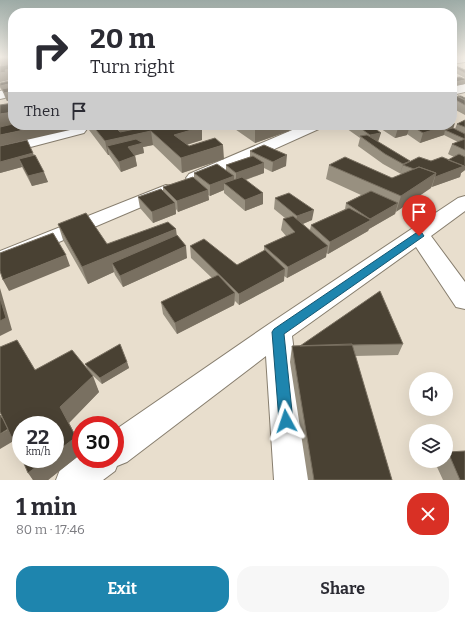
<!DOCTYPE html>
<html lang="en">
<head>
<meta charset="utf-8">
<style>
  body { margin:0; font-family:Bitter,serif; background:#f7f7f7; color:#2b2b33; height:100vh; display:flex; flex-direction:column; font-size:15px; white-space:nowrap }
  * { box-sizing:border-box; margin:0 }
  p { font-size:13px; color:#7c7c81 }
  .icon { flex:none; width:22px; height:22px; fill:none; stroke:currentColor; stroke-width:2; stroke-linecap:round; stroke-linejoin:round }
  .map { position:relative; height:480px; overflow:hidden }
  .drawer { display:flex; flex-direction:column; background:#fff; flex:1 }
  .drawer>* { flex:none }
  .banner { position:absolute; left:8px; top:8px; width:449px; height:122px; border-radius:16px; box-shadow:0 4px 16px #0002; background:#fff; color:#2b2b33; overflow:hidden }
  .tools { position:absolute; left:409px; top:372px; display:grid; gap:8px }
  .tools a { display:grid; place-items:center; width:44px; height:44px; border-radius:50%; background:#fff; box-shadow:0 4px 16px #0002; font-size:20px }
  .speed { position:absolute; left:12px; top:416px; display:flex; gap:8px; font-size:20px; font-weight:700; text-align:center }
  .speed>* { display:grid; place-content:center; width:52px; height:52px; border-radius:50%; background:#fff; box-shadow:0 4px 16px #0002; line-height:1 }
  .speed small { font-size:10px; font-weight:400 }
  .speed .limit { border:6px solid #d22; background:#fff; color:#111 }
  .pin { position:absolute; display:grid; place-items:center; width:34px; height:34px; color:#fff; margin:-41px -17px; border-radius:50% 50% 50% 0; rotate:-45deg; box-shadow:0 0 4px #0007 }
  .pin .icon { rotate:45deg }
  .me { position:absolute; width:44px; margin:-22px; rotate:355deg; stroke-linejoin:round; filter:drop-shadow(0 0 3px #0008) }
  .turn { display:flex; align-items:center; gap:14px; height:84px; padding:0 16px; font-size:18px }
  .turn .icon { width:52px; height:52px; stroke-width:2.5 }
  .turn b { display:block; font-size:28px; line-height:34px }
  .then { display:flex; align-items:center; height:38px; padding:0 16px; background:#0003; gap:8px; font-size:15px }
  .round { display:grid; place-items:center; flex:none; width:42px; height:42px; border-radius:16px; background:#f7f7f7 }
  .summary { display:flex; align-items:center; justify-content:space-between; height:68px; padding:0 16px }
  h1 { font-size:24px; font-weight:700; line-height:30px }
  .cta { display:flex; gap:8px; margin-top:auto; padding:8px 16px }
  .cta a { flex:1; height:46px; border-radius:16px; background:#1e85ae; color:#fff; font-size:16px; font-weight:700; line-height:46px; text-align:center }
  .cta a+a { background:#f7f7f7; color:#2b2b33 }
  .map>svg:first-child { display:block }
</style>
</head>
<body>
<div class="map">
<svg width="465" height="480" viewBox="0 0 465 480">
  <rect width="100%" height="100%" fill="#e8decd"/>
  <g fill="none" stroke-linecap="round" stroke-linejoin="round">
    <defs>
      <path id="minor" d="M465,57V62L452,64V58Z
        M465,84V92L452,95V87Z
        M13,88V96L0,99V91Z
        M76,125H90L84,133L0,155V145L74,127Z
        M304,125H323L321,128L201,182L195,183L189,182L186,178L189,174Z
        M166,185L172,186L175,190L172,194L0,267V251Z
        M465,196V211L431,236L465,282V309L456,307L416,247L292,336L310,480H274L266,356L127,462L117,466L115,471L103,480H56L61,467L81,454V459H115V430L269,324L458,198Z"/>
    </defs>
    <!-- minor casing -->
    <use href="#minor" stroke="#877e6e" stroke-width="2"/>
    <!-- minor -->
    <use href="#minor" fill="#fff" fill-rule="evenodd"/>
  </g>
  <!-- wall -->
  <path fill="#989080" d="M0,57H13V77L8,78L9,80L0,82V66H1L0,64Z
    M452,60L455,61L453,66L465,70V78L452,71Z
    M460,77L453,86H452V78Z
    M13,80V100L7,101L5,97L2,90L0,88V83Z
    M452,94L458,96L465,98V115L452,108Z
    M456,115L453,122V129H455L457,124L465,120V170L461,173L460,177L431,187L396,211L395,214L369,229L368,231L328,254L326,253V257L287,278L284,276V281L239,305L235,301L234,305L177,334L163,314L161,302L212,278L191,258L190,246L237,265L264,251V246L286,236L281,230L283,219L285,218L274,209L275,198L312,220L303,224L310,230L311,225L345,209L346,203L361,195L326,179L329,165L392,178L400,175L401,174L383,164L358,146L360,138L343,126L344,125H370L378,142L410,162L448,160L454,157L448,154L452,144L458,142L444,135L420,143L407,134V135L395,138L375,125H452Z
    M88,125H200L202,127V140L187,145L189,146L224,159L182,173L153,145L143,147L144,153L135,155L137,166L121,172L109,155H108L89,130Z
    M229,125H290L289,131L255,143Z
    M0,146L34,155L48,182L32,186L22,167L0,173Z
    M250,151L286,166L272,172L264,168V173L246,180L263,204L245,211L224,193V190L210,196L208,195L209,200L178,212L176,209V214L153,223L140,208L138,197L163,192V187L194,177V173L226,171V165L250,157Z
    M58,224L107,244L177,235L187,258L123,287L115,275L114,272L88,284L63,240Z
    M403,344L398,355L355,356L392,480H308L290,362L292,346Z
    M127,362L129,368L102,384L91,374L99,392L69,423L81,447V454L48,480H33L13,441L3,419L35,370L87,368L85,364Z
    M448,452L465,480H443L437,467L442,461H446V455Z"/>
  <!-- shaded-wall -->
  <path fill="#797061" d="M0,57H13L10,58L12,65L1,66L0,62Z
    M455,61L453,67L452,66V62Z
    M13,69V77L8,78L9,80L0,82V73L5,70Z
    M465,80V84L453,86L455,82Z
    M13,83V88L2,90L0,86Z
    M13,91V100L7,101L4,93Z
    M13,112V125L0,128V114Z
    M456,115L453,124L455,123L452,132L445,130L444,135L420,143L423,133L449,125H452V116Z
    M48,125H68L70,130L0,146V135Z
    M110,125H135L136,129L112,135Z
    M138,125H161L139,130Z
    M269,125H290L289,131L255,143V129Z
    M410,126L407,135L395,138L398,128Z
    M202,127V140L175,148L174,135Z
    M151,131L153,145L143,147L144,153L130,157L107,146L109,155H108L105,141Z
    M381,133L378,142H368L370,135Z
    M223,145L224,159L182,173L181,158Z
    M33,153L37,163L19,159L22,167L0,173V162Z
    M287,155L286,166L272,172L273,162Z
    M135,156L137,166L121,172L119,162Z
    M410,161L408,167L403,165L400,174L403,164Z
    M264,163V173L236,183V173Z
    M464,166H465V170L461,173L460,177L432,187L435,177Z
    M44,172L48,182L32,186L28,176Z
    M436,173L431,188L396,212L401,196Z
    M234,176V187L224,183V190L210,196V185Z
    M208,190L209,200L178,212L177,201Z
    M263,193V204L245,211V200Z
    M175,203L176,214L153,223L152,212Z
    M398,203L395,214L369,229L368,231L328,254L330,242L370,221V219Z
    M314,210L312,220L295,227L297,216Z
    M176,229L178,245L112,263L114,272L88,284L82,267Z
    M186,246L187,258L123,287L120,276Z
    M328,246L326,257L287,278L288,267Z
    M66,255L70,266L9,291L3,280Z
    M285,269L284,281L239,305V294Z
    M0,288L12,330L0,336Z
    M235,293L234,305L177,334L175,323Z
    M127,362L129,368L102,384L100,378Z
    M93,376L99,392L69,423L81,447V454L48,480H33L28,473L47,459H55V453L60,407Z
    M9,429L17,439L0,449V434Z"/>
  <!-- building -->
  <path fill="#494133" stroke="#797061" d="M0,57H13V61L10,57L0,58Z
    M13,64V69L5,70L6,72L0,73V66Z
    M452,66H456L465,70V73Z
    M460,77L465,79V80L455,82L452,81V78Z
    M13,80V83L0,86V83Z
    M13,87V91L4,93L2,89Z
    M452,94L465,100V105L452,98Z
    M458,96H461L465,98V100Z
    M13,103V112L0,114V105Z
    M465,120V127L457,124Z
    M13,124V125H48L0,135V127Z
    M92,125H113L120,132L156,125H200L202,127L174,135L189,146L215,138L223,145L181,158L151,131L105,141Z
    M248,125H269L255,129Z
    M356,125H370L381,133L370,135Z
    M392,125H409L410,126L398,128Z
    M410,125H449L423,133Z
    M453,128L465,134V139L445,130Z
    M367,135L410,161L403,164L385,154L360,136Z
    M136,139L143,143L128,147L135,156L119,162L107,146Z
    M465,139V150L452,144Z
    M27,140L33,153L0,162V146Z
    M264,145L287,155L273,162L250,151Z
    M459,154L465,157V166L463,168L464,166L448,160Z
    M35,155L44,172L28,176L19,159Z
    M253,156L264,163L236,173L226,165Z
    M345,157L392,178L419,167L436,173L401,196L329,165Z
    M419,157L431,161L442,157L464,166L435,177L436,173L419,167L414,169L403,165Z
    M217,164L234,176L210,185L194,173Z
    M193,177L208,190L177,201L163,187Z
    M242,177L263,193L245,200L224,183Z
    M161,189L175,203L152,212L138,197Z
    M371,191L398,203L370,219L346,203Z
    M289,193L314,210L297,216L275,198Z
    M349,208L371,220L330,242L311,225Z
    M86,213L107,244L168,222L176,229L82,267L58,224Z
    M293,216L328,246L288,267L264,246L295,232L283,219Z
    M53,233L66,255L3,280L0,271V253Z
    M177,235L186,246L120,276L112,263Z
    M204,239L237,265L265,250L285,269L239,294L190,246Z
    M218,275L235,293L175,323L161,302Z
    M380,291L403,344L300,346Z
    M0,298L6,318L0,321Z
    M17,340L35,370L72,350L93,376L60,407L76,437L55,453V425H21V458L0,412V347Z
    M120,344L127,362L100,378L85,364Z
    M352,344L392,480H314L292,346Z
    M0,415L3,419L8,429L0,434Z
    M465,451V480H460L448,452Z
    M22,459H47L28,473Z"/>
  <!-- sky -->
  <linearGradient id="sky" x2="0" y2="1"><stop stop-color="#9daba6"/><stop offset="0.46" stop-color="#f5f0e8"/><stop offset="1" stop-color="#f5f0e8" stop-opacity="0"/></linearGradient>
  <rect width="465" height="124" fill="url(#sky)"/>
  <!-- route -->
  <path fill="#1e85ae" stroke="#145671" d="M416,233H422L424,236L284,334L293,421L291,426L286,428L281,426L279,421L272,332L274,329Z"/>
</svg>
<div class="tools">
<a><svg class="icon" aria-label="sound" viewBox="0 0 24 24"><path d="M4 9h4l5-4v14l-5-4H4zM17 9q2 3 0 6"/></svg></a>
<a><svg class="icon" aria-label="layers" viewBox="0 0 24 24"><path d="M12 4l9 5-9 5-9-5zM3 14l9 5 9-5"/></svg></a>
</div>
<div class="speed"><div>22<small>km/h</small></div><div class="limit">30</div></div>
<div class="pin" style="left:419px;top:236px;background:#d93025"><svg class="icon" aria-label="arrive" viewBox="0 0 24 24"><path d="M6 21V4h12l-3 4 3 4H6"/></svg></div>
<svg class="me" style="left:286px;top:421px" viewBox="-20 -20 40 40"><path d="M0-17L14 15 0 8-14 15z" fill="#1e85ae" stroke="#fff" stroke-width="4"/></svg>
<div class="banner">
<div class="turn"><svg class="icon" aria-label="right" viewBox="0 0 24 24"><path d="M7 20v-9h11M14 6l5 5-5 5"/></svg><div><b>20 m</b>Turn right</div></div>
<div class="then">Then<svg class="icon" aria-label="arrive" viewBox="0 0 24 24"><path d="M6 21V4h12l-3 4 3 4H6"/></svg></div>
</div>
</div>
<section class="drawer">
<div class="summary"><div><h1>1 min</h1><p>80 m · 17:46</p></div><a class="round" style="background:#d93025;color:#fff"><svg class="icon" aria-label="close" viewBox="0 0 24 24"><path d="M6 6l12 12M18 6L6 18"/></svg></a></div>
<div class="cta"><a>Exit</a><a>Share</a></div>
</section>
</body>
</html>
